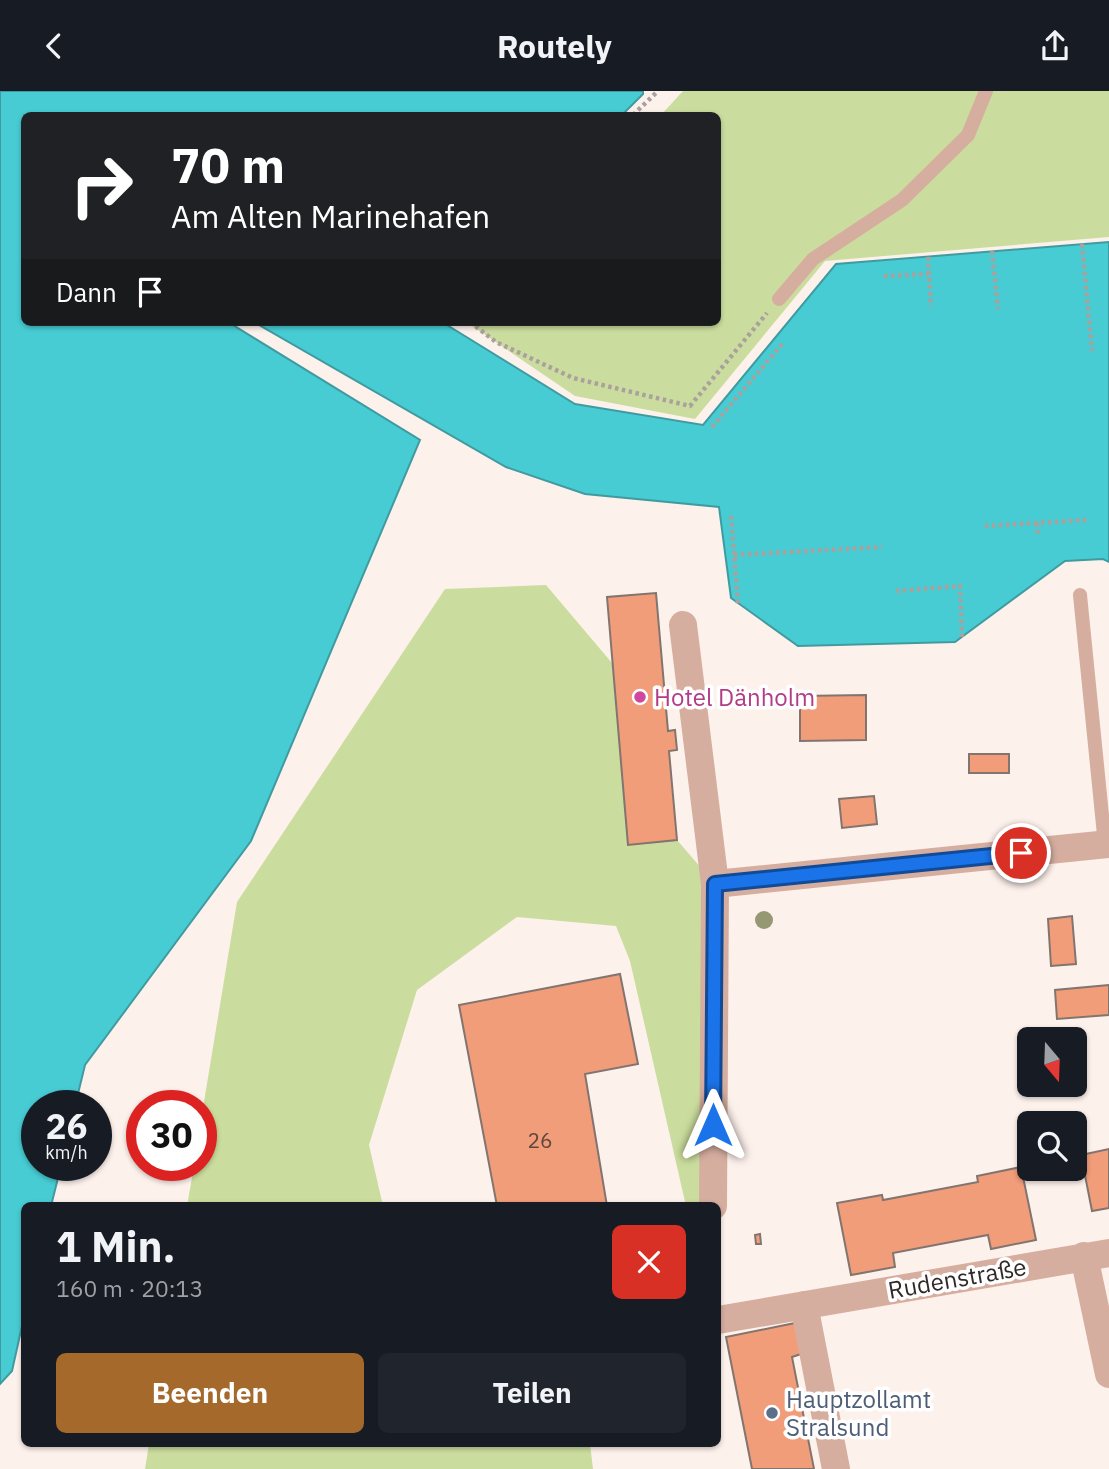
<!DOCTYPE html>
<html lang="de">
<head>
<meta charset="utf-8">
<style>
  body { margin:0; font-family:"IBM Plex Sans",sans-serif; background:#20242c; color:#f1f3f6; height:100vh; display:flex; flex-direction:column; font-size:26px; white-space:nowrap }
  * { box-sizing:border-box; margin:0 }
  p { font-size:23px; color:#9ea1a6 }
  .icon { flex:none; width:38px; height:38px; fill:none; stroke:currentColor; stroke-width:2; stroke-linecap:round; stroke-linejoin:round }
  .map { position:relative; flex:1; overflow:hidden }
  .side { position:absolute; left:21px; top:1111px; width:700px; height:245px; display:flex; flex-direction:column; background:#171b24; border-radius:10px; box-shadow:0 2px 5px #0004 }
  .side>* { flex:none }
  .top-card { position:absolute; left:21px; top:21px; width:700px; height:214px; border-radius:10px; box-shadow:0 2px 5px #0004; background:#202124; color:#fff; overflow:hidden }
  .needle { width:46px; rotate:161deg }
  .tools { position:absolute; left:1017px; top:936px; display:grid; gap:14px }
  .tools a { display:grid; place-items:center; width:70px; height:70px; border-radius:10px; background:#171b24; box-shadow:0 2px 5px #0004; font-size:35px }
  .speed { position:absolute; left:21px; top:999px; display:flex; gap:14px; font-size:35px; font-weight:700; text-align:center }
  .speed>* { display:grid; place-content:center; width:91px; height:91px; border-radius:50%; background:#171b24; box-shadow:0 2px 5px #0004; line-height:1 }
  .speed small { font-size:18px; font-weight:400 }
  .speed .limit { border:10px solid #d22; background:#fff; color:#111 }
  .pin { position:absolute; display:grid; place-items:center; width:60px; height:60px; color:#fff; margin:-30px; border:4px solid #fff; border-radius:50%; box-shadow:0 2px 7px #0007 }
  .me { position:absolute; width:77px; margin:-38px; rotate:0deg; stroke-linejoin:round; filter:drop-shadow(0 0 5px #0008) }
  .turn { display:flex; align-items:center; gap:24px; height:147px; padding:0 35px; font-size:32px }
  .turn .icon { width:91px; height:91px; stroke-width:2.5 }
  .turn b { display:block; font-size:49px; line-height:60px }
  .then { display:flex; align-items:center; height:66px; padding:0 35px; background:#0003; gap:14px; font-size:26px }
  .round { display:grid; place-items:center; flex:none; width:74px; height:74px; border-radius:10px; background:#20242c }
  .headline { display:flex; align-items:center; justify-content:space-between; height:119px; padding:0 35px }
  h1 { font-size:42px; font-weight:800; line-height:52px }
  .cta { display:flex; gap:14px; margin-top:auto; padding:14px 35px }
  .cta a { flex:1; height:80px; border-radius:10px; background:#a5692c; color:#fff; font-size:28px; font-weight:800; line-height:80px; text-align:center }
  .cta a+a { background:#20242c; color:#f1f3f6 }
  header { display:flex; justify-content:space-between; align-items:center; height:91px; padding:0 35px; background:#171b24; font-size:32px; font-weight:800 }
  .map>svg:first-child { display:block }
</style>
</head>
<body>
<header><svg class="icon" aria-label="back" viewBox="0 0 24 24"><path d="M15 5l-7 7 7 7"/></svg>Routely<svg class="icon" aria-label="share" viewBox="0 0 24 24"><path d="M12 15V3M7 8l5-5 5 5M5 13v7h14v-7"/></svg></header>
<div class="map">
<svg width="1109" height="1378" viewBox="0 0 1109 1378">
  <rect width="100%" height="100%" fill="#fdf1ec"/>
  <!-- green -->
  <path fill="#cbdd9e" d="M683,0H1109V146L825,170L695,328L575,305L472,235L476,231H718V24H661Z
    M546,494L612,572L628,753L677,749L715,793L713,1115H686L630,870L616,835L517,826L417,899L369,1054L383,1115H187L194,1075L201,1074V1029L237,811L445,498Z
    M149,1353H590L593,1378H145Z"/>
  <!-- water -->
  <path fill="#47ccd4" stroke="#409ba0" stroke-width="2" d="M0,0H643V3L622,24H24V231H228L420,349L251,750L85,974L75,1015H37V1074L61,1075L51,1115H24V1226L12,1280L0,1293Z
    M1109,151V471L1103,468L1065,470L955,551L798,555L731,507L719,416L585,403L506,376L254,231H442L575,313L703,334L836,173Z"/>
  <!-- building -->
  <path fill="#f29d7a" stroke="#82746e" stroke-width="2" d="M656,502L668,640L675,639L677,659L669,660L677,749L628,754L607,506Z
    M866,604V649L800,650V605Z
    M969,663H1009V682H969Z
    M874,705L877,733L842,737L839,708Z
    M1072,825L1076,873L1051,875L1048,828Z
    M620,883L638,973L585,983L607,1115H497L459,914Z
    M1109,894V924L1057,928L1055,899Z
    M1109,1058V1117L1092,1120L1081,1064Z
    M1021,1076L1036,1149L991,1158L988,1144L893,1162L895,1176L851,1184L837,1112L882,1104L883,1109L978,1091L977,1085Z
    M760,1143L761,1153H756L755,1144Z
    M795,1232L801,1263L792,1266L814,1378H752L726,1246Z"/>
  <g fill="none" stroke-linecap="round" stroke-linejoin="round">
    <!-- path -->
    <path stroke="#aaa19d" stroke-width="4.5" stroke-dasharray="3.5 3.5" stroke-linecap="butt" d="M633,24L658,0
      M1082,153L1092,260
      M992,160L998,218
      M928,166L931,216
      M884,185L929,183
      M470,231L496,251L573,287L690,315L767,222
      M712,336L783,252
      M731,425L738,512
      M1037,432L1038,446
      M985,435L1088,429
      M734,464L882,456
      M896,500L960,495L962,546"/>
    <!-- service -->
    <path stroke="#d6aea0" stroke-width="14" d="M779,208L813,168L902,109L968,44L986,0
      M1080,504L1105,754"/>
    <!-- minor -->
    <path stroke="#d6aea0" stroke-width="28" d="M683,534L715,793L1109,753
      M713,1115L715,793
      M1084,1165L1109,1283
      M804,1214L836,1378
      M718,1229L1109,1162"/>
  </g>
  <!-- trees -->
  <circle fill="#969874" cx="764" cy="829" r="9"/>
  <g fill="none" stroke-linecap="round" stroke-linejoin="round">
    <defs>
      <path id="route" d="M713,1034L715,793L1021,762"/>
    </defs>
    <!-- route casing -->
    <use href="#route" stroke="#114b97" stroke-width="18"/>
    <!-- route -->
    <use href="#route" stroke="#1a73e8" stroke-width="12"/>
  </g>
  <!-- markers -->
  <circle fill="#d1479c" stroke="#fff" stroke-width="2.5" cx="640" cy="606" r="7"/>
  <circle fill="#5c6f8a" stroke="#fff" stroke-width="2.5" cx="772" cy="1322" r="7"/>
  <g text-anchor="middle" dominant-baseline="central" stroke-width="7" stroke-linejoin="round" paint-order="stroke">
    <!-- number labels -->
    <g font-size="21" fill="#60463c">
      <text x="540" y="1049">26</text>
    </g>
    <!-- hotel labels -->
    <g font-size="24" fill="#b23c85" stroke="#fff" text-anchor="start">
      <text x="654" y="606">Hotel Dänholm</text>
    </g>
    <!-- street labels -->
    <g font-size="24" fill="#2f2927" stroke="#fff">
      <text transform="translate(957 1187) rotate(-10)">Rudenstraße</text>
    </g>
    <!-- service labels -->
    <g font-size="24" fill="#4e5e75" stroke="#fff" text-anchor="start">
      <text x="786" y="1308">Hauptzollamt<tspan x="786" dy="28">Stralsund</tspan></text>
    </g>
  </g>
</svg>
<div class="tools">
<a><svg class="needle" viewBox="-14 -14 28 28"><path d="M0-13l5 13h-10z" fill="#e53935"/><path d="M0 13l5-13h-10z" fill="#9ea1a6"/></svg></a>
<a><svg class="icon" aria-label="search" viewBox="0 0 24 24"><circle cx="10" cy="10" r="6"/><path d="M15 15l6 6"/></svg></a>
</div>
<div class="speed"><div>26<small>km/h</small></div><div class="limit">30</div></div>
<div class="pin" style="left:1021px;top:762px;background:#d93025"><svg class="icon" aria-label="arrive" viewBox="0 0 24 24"><path d="M6 21V4h12l-3 4 3 4H6"/></svg></div>
<svg class="me" style="left:713px;top:1034px" viewBox="-20 -20 40 40"><path d="M0-17L14 15 0 8-14 15z" fill="#1a73e8" stroke="#fff" stroke-width="4"/></svg>
<div class="top-card">
<div class="turn"><svg class="icon" aria-label="right" viewBox="0 0 24 24"><path d="M7 20v-9h11M14 6l5 5-5 5"/></svg><div><b>70 m</b>Am Alten Marinehafen</div></div>
<div class="then">Dann<svg class="icon" aria-label="arrive" viewBox="0 0 24 24"><path d="M6 21V4h12l-3 4 3 4H6"/></svg></div>
</div>
<section class="side">
<div class="headline"><div><h1>1 Min.</h1><p>160 m · 20:13</p></div><a class="round" style="background:#d93025;color:#fff"><svg class="icon" aria-label="close" viewBox="0 0 24 24"><path d="M6 6l12 12M18 6L6 18"/></svg></a></div>
<div class="cta"><a>Beenden</a><a>Teilen</a></div>
</section>
</div>
</body>
</html>
